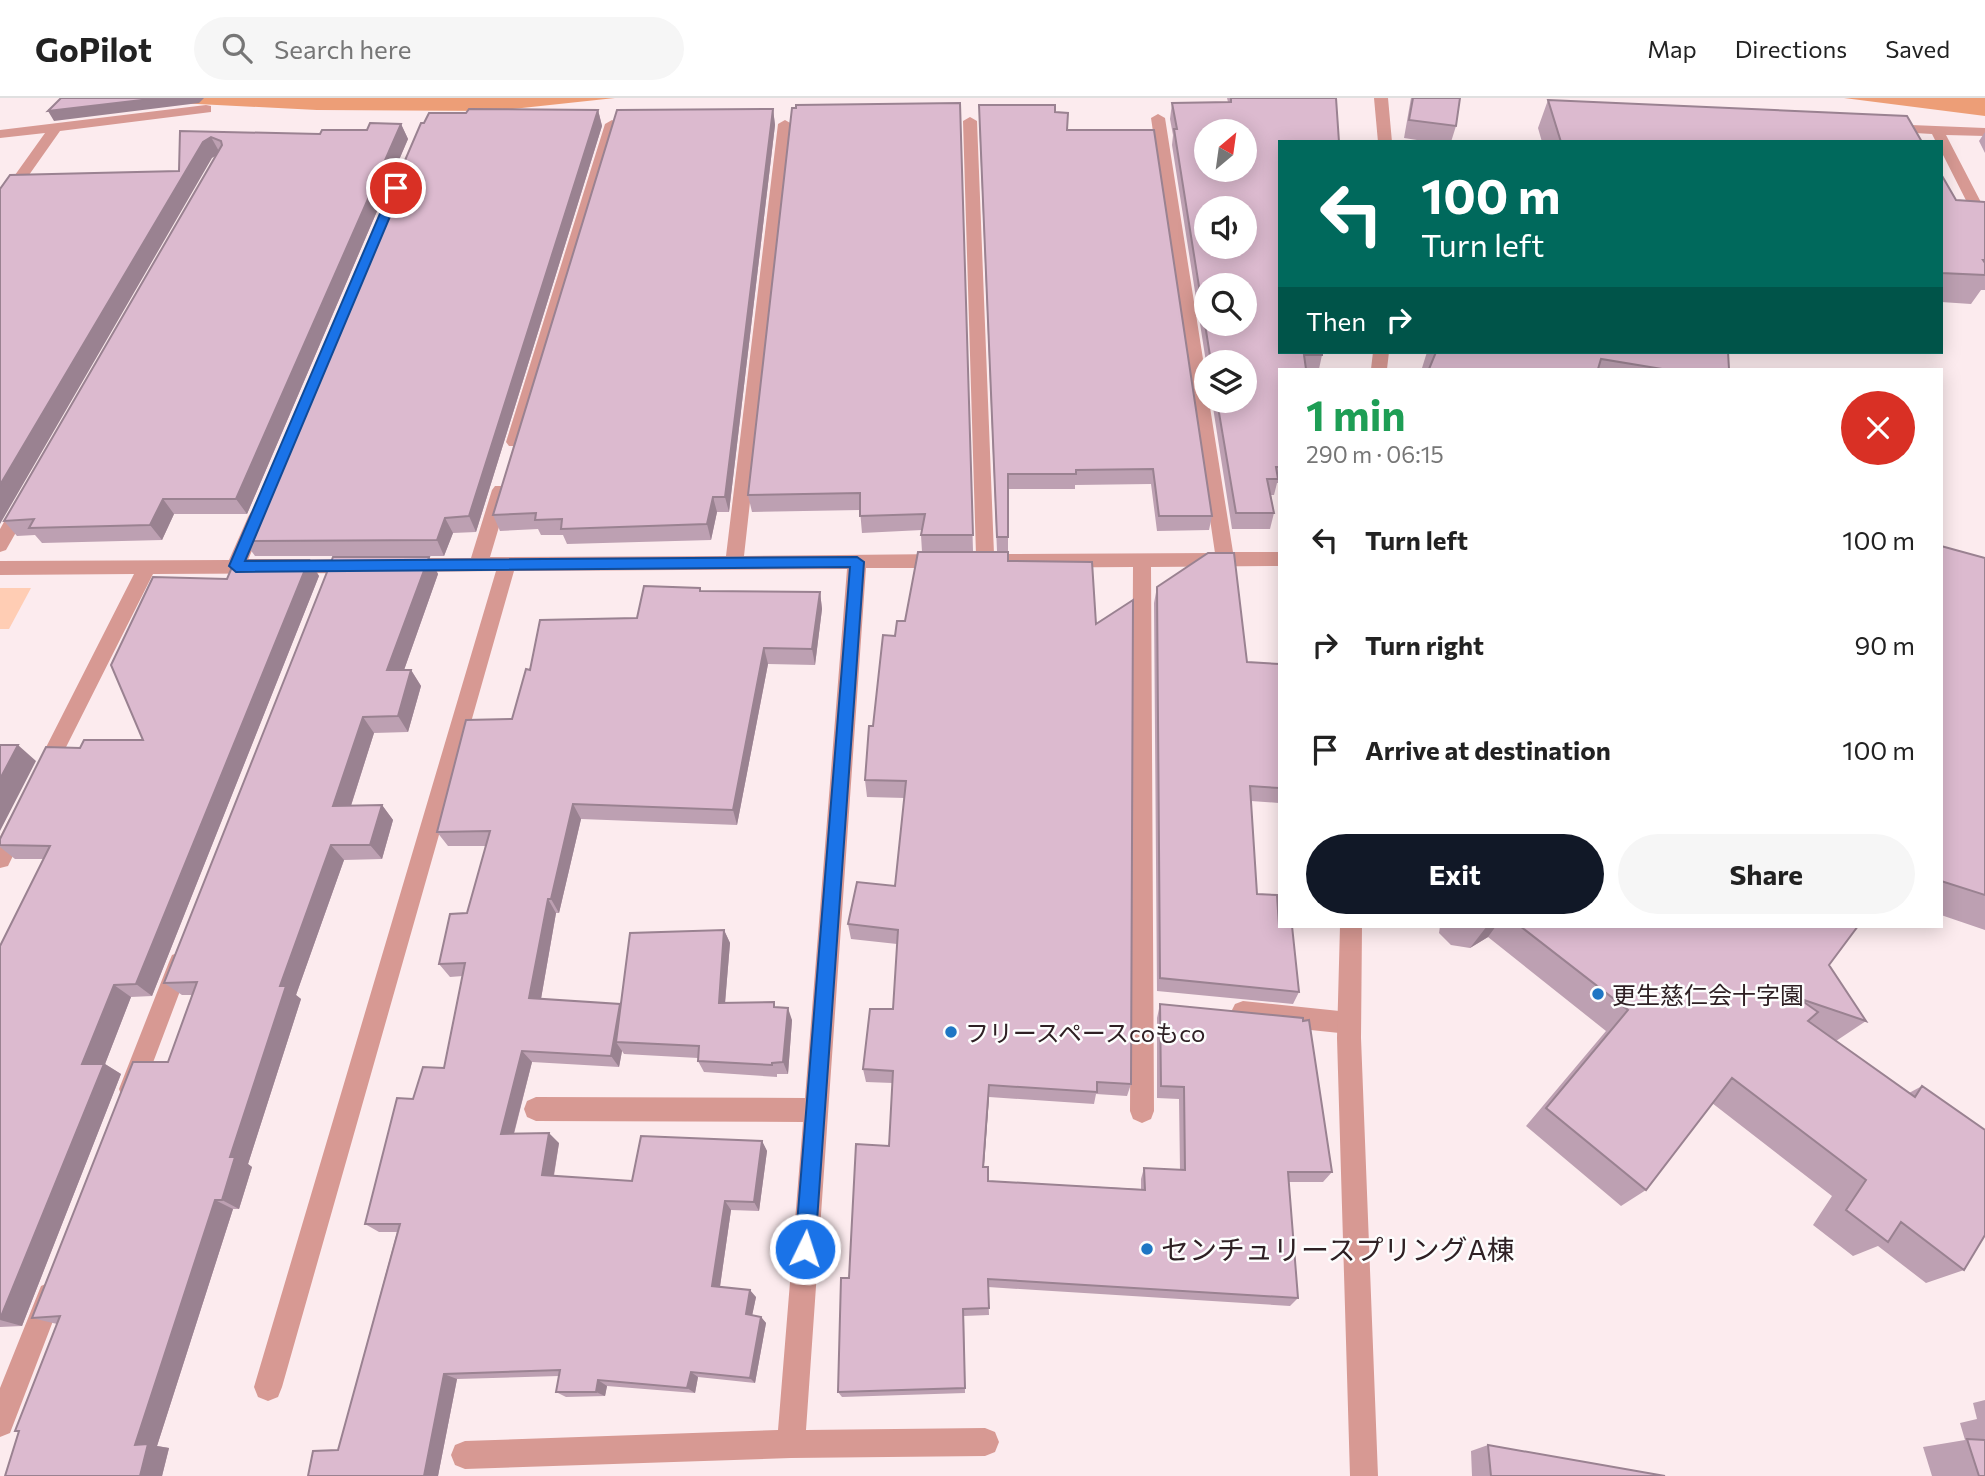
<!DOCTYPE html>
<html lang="en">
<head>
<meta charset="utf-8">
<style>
  body { margin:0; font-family:Commissioner,"Noto Sans JP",sans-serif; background:#f6f6f6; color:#222; height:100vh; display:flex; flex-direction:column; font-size:26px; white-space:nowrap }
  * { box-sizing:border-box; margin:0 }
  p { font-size:23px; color:#767676 }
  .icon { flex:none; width:38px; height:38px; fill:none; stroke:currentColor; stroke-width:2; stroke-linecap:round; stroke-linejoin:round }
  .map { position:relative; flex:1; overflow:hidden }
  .side { position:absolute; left:1278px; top:270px; width:665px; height:560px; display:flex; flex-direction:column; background:#fff; border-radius:0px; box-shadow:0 4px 18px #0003 }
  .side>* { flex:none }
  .guide { position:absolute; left:1278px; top:42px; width:665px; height:214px; border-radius:0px; box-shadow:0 4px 18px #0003; background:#00695c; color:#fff; overflow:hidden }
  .needle { width:46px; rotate:29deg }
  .tools { position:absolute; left:1194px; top:21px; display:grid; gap:14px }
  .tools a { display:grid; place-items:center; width:63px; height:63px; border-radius:50%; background:#fff; box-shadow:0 4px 18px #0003; font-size:35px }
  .pin { position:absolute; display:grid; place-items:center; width:60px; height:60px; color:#fff; margin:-30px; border:4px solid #fff; border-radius:50%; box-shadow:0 2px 7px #0007 }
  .me { position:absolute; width:77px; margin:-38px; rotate:4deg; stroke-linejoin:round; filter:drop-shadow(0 0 5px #0008) }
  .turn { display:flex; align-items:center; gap:24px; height:147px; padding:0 28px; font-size:32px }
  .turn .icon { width:91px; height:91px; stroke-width:2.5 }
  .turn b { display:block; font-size:49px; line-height:60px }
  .then { display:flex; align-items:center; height:66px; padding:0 28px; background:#0003; gap:14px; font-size:26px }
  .round { display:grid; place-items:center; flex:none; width:74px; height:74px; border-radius:37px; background:#f6f6f6 }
  .headline { display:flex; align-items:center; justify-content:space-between; height:119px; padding:0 28px }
  h1 { font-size:42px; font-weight:700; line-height:52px; color:#1e9e55 }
  .button { display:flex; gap:14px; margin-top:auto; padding:14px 28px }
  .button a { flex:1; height:80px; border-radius:42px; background:#111827; color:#fff; font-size:28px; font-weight:700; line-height:80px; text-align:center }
  .button a+a { background:#f6f6f6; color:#222 }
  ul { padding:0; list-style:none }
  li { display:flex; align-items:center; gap:21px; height:105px; padding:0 28px }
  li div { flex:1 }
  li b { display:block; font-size:26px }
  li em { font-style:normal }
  header { display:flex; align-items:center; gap:42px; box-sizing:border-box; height:98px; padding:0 35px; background:#fff; border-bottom:2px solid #e0e0e0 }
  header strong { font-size:33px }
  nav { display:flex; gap:38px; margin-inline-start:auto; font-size:24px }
  .search { width:490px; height:63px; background:#f6f6f6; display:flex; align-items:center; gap:18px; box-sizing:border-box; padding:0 24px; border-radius:38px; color:#767676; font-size:26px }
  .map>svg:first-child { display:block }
</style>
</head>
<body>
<header>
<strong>GoPilot</strong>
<div class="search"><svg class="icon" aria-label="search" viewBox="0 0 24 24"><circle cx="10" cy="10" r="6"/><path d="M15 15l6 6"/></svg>Search here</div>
<nav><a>Map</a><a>Directions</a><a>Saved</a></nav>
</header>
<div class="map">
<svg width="1985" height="1378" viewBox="0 0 1985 1378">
  <rect width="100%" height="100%" fill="#fcebee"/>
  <!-- green -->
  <path fill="#ffcdb4" d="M0,490H31L9,531H0Z"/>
  <!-- forest -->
  <path fill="#ed9e77" d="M150,0H615L494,13L317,12L178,5Z
    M1844,0H1985V18Z"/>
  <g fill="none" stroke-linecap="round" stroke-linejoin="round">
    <!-- minor -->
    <path fill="#d79993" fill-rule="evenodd" d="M206,7L211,8V14L60,33L5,111L0,112V98L45,35L0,40V32Z
      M1158,16L1165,20L1206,280V303H1209L1233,454H1279V468L1151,469L1154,1013L1151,1021L1142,1025L1133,1021L1130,1013L1133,469L980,470L973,468L971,463L976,457L963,23L970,19L977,23L994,456L1215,455L1151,20Z
      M612,22L619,26L524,344L521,348H509L506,344L605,26Z
      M785,22L792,26L744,458L945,456L952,458L954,463L952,468L945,470H866L806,1332L985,1330L995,1334L999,1344L995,1354L985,1358L791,1360L465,1371L455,1367L451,1357L455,1347L465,1343L778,1332L803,1024L536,1023L527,1019L524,1011L527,1003L536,999L805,1000L847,471L514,473L282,1289L278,1299L268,1303L258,1299L254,1289L496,473L406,474L399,472L397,467L399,462L406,460H471L492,392L495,388H507L510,392L490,459L726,458L778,26Z
      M1886,26L1985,30V38L1946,37L1985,112V130L1978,126L1941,53V44H1936L1932,36L1881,33L1879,30Z
      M23,400L29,401L32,406L6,452L0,454V431L17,401Z
      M257,412L263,414L266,419L248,462L357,461L364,463L366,468L364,473L357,475L153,476L51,679L44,682L37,679L34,673L134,476L0,477V463L229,462L248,419L251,414Z
      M17,718L25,721L28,727L8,768L0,770V739L9,721Z
      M180,854L188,857L191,864L140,999L131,1003L122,999L119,991L169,864L172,857Z
      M1243,903L1349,914L1357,917L1361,925L1357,933L1349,936L1243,925L1235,922L1231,914L1235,906Z
      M50,1184L59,1188L63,1197L10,1335L0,1339V1290L41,1188Z"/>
    <!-- tertiary -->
    <path fill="#d79993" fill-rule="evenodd" d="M1374,0H1388L1392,44H1378Z
      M1373,254H1389L1387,271H1371Z
      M1340,828H1362L1361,940L1378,1378H1350L1337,940Z"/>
  </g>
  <!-- wall -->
  <path fill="#bda0b2" d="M1227,0H1336L1279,44L1322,257L1319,271H1279V385H1277L1274,397H1271L1274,415L1270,431H1232L1212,303H1244V264H1206L1172,47L1173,37L1170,21L1172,5L1228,4Z
    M1411,0H1460L1456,28L1451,44H1430L1404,40Z
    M1548,2L1922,44H1542L1538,30Z
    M960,5L973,453L922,454L921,437L922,432L862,435L860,412L752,414L748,397Z
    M773,11L775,27L729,414H717L711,442L567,446L563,437H541L538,431L500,433L493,417Z
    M598,12L602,28L476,434L453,435L444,458H255L244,443L261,402L260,400L466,15Z
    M1055,14L1067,32L1212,418L1209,432L1157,433L1151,386L1075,387V391H1008V453H997L979,22Z
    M401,26L408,41L247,416H174L162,442L42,445L35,437L17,438L4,423L216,57L179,73L180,33L320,36L367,32Z
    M1985,34V55L1979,43Z
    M1941,76L1956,102L1985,104V192H1981L1971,206L1941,204Z
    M1427,254H1728L1729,271H1425L1422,270Z
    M1941,448L1985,460V832L1941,817Z
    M429,459L438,476L404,572H411L421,588L408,634L374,635L351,708L382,707L393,722L382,761L344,762L296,897L301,901L248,1066L252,1069L239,1111H233L157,1348L169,1350L162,1378H5L57,1226L32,1220L168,964L192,897H182L164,885Z
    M309,462L319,478L152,898L131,899L105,966L121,976L22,1228L0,1229V848L44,761H15L0,749V740L80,650L143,642L227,481Z
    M1008,463L1096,526L1131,986L1127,998L1096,996L1094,1006L989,999L984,1069L988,1083L1141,1091V1081L1144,1070L1180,1072L1179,1001L1157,1000V920L1160,906L1332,1074L1323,1084H1289L1298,1200L1290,1208L988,1189L989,1217L964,1218L965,1295L842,1299L838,1294L849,1180L889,1048L893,985L866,984L863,971L893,911L897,846L851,841L848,826L895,788L905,700L867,699L865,682L873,628L895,538L905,523Z
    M1157,489L1247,564L1279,566V705L1251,703L1257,796L1279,823L1299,894L1293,906L1157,893L1154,505Z
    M701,493L820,494L822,511L815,567L768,566L737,727L581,721L559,815H556L541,901L620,906L724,832L730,845L725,905L776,909L792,922L788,976H777V979L704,974L698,963V960L624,956L622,953L619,969L532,964L514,1036L559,1045L554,1078L632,1083L762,1043L767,1053L759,1113L731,1112L720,1189L756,1199L752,1217L761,1219L766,1225L755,1285L698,1279L695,1295L607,1288L605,1298L566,1299L556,1294L559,1278L457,1281L438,1378H308L338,1352L397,1134H379L365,1126L413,1001L444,970L463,878L450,879L439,866L467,815L486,748H448L437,734L512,621L530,572L637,520Z
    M1440,828H1858L1829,867L1866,923L1836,943L1909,995L1922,988L1964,1172L1926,1185L1878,1148L1853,1158L1813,1127L1832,1098L1712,1005L1646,1092L1621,1108L1526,1028L1606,933L1488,839L1470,850L1451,847L1439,835Z
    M1985,1302V1378H1932L1923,1349L1965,1342L1960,1325L1977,1321L1973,1305Z
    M1488,1347L1665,1378H1472L1471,1353Z"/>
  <!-- shaded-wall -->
  <path fill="#9a8291" d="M159,0H204L199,5L54,23L48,13Z
    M773,11L775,27L729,414L725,399Z
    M598,12L602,28L476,434L469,418Z
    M401,26L408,41L247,416L236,401Z
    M211,39L220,55L212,60L0,426V387L203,44Z
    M713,399L717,414L711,442L707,426Z
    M163,401L174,416L162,442L150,427Z
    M445,420L453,435L444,458L437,442Z
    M429,459L438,476L398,589L387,572Z
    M309,462L319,478L152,898L136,886Z
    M820,494L822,511L815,567L812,551Z
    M764,550L768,566L737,727L733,712Z
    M411,572L421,588L408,634L398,618Z
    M363,619L374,635L346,723L333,708Z
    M18,647L36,663L0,733V681Z
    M573,706L581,721L559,815L551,801Z
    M382,707L393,722L382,761L370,747Z
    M331,747L344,762L296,897L301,901L248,1066L252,1069L239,1111L222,1102L230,1059L280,888Z
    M548,801L556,815L539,912L529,900Z
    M1487,828H1496L1488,839L1470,850Z
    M724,832L730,845L724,917L719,905Z
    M114,887L131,899L105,966L121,976L22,1228L0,1222L82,966Z
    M620,906L616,944L622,953L619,969L611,958Z
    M788,910L792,922L788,976L783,964Z
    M522,953L532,964L511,1046L501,1036Z
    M989,987V999L983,1079V1069Z
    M549,1035L559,1045L552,1087L542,1077Z
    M762,1043L767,1053L759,1113L754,1104Z
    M215,1102L233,1111L157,1348L169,1350L162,1378H140L135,1347Z
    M725,1103L731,1112L719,1195L712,1188Z
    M750,1192L756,1199L751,1223L746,1216Z
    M761,1219L766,1225L755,1285L750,1280Z
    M691,1274L698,1279L695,1295L687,1290Z
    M444,1276L457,1281L438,1378H424Z
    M598,1282L607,1288L605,1298L596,1294Z"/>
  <!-- building -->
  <path fill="#dcbacf" stroke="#9a8291" stroke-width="2" fill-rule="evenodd" d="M61,0H159L48,13Z
    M1231,0H1336L1339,44H1279V254H1322V257H1304L1306,271H1279V369H1276L1278,381H1267L1274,415H1236L1217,303H1244V264H1211L1174,31H1177L1172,5L1231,4ZM1206,33H1244V72H1206ZM1206,110H1244V149H1206ZM1206,187H1244V226H1206Z
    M1413,0H1460L1456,28L1409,22Z
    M1548,2L1907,18L1922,44H1561Z
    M960,5L973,437H921L925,416L860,418V395L748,397L792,10H796V7Z
    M979,7H1055V14L1068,15L1067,32H1154L1212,418H1159L1153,371L1076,372V376H1008V439H997Z
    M469,11L598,12L469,418L445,420L437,442L244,443L262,400H260L421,25H424L429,15H466Z
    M773,11L725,399H713L707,426L561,431L562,421L535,422L536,415L493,417L617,12Z
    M370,25L401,26L236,401H163L150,427L29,430L34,421L4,423L222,47L221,43L211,39L203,44L0,387V91L10,77L179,73L180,33L320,36L322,32H367Z
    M1941,76L1956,102L1985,104V162H1983L1985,165V177L1941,175Z
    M1436,254H1728L1729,271H1662L1601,261L1598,271H1429Z
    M1941,448L1985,460V797L1941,783Z
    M918,454H1008V463L1092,464L1096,526L1133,502L1131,986L1097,984V994L989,987L983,1069H988V1083L1145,1092L1144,1070L1185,1072L1184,989L1161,988L1160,906L1303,920V923L1309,922L1332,1074H1288L1298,1200L988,1181L989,1210L963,1211L965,1290L838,1294L841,1180H849L856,1046L889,1048L893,973L863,971L870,911H893L898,832L848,826L857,784L895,788L906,683L865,682L869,628H873L883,537L895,538L897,523H905Z
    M1208,455H1234L1247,564L1279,566V690L1250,688L1257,796L1277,797L1279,828H1292L1299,894L1160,880L1157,489Z
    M333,459H429L387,572H411L398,618L363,619L333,708L382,707L370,747H331L280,888H286L230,1059H235L222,1102H215L135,1347L148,1346L140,1378H5L19,1333H15L60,1218L32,1220L133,964H168L197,884L164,885Z
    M235,462H309L136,886L114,887L82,966H104L0,1221V848L50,748L0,747V741L46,649L80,650L84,642H143L111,567L153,479L227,481Z
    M644,488L700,490V493L820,494L812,551L764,550L733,712L573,706L551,801H548L529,900L620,906L611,958L522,953L501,1036L549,1035L542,1077L632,1083L641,1038L762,1043L754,1104L725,1103L712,1188L750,1192L746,1216L761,1219L750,1280L691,1274L687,1290L598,1282L596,1294H556L560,1272L444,1276L424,1378H308L313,1353L338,1352L400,1126H365L397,1000L413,1001L423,969L444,970L465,865L439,866L450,816L467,815L490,733L437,734L466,622L512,621L526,571L530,572L540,522L637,520Z
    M0,647H18L0,681Z
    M1520,828H1858L1829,867L1866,923L1798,900L1818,914L1808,923L1915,999L1922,988L1985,1032V1137L1964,1172L1901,1124L1888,1144L1846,1112L1866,1082L1732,980L1646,1092L1546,1010L1628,912Z
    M724,832L719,905L774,904V909L788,910L783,964L772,965V967L698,963L699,948L616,944L630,835Z
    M1967,1341L1985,1342V1378H1979Z
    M1488,1347L1665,1378H1491Z"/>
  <!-- route -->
  <path fill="#1a73e8" stroke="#114b97" stroke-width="2" d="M396,87L402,90L245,463L857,459L864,464L815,1151L812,1158L805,1161L798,1158L795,1151L850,469L236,474L229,468L391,90Z"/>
  <!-- markers -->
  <g fill="#1f76c4" stroke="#fdfdfd" stroke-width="2.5">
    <circle cx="1598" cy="896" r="7"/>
    <circle cx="951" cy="934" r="7"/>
    <circle cx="1147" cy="1151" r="7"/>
  </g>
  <g text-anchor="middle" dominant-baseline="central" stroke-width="5" stroke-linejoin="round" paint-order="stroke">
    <!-- poi labels -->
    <g font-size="24" fill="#2f2024" stroke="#fdfdfd" text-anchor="start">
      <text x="1612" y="896">更生慈仁会十字園</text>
      <text x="965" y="934">フリースペースcoもco</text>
    </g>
    <!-- near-poi labels -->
    <g font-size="28" fill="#2f2024" stroke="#fdfdfd" text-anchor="start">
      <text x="1161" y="1151">センチュリースプリングA棟</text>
    </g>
  </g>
</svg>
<div class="tools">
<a><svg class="needle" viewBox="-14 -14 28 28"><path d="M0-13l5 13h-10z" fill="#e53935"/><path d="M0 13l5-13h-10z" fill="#767676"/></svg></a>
<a><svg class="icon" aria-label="sound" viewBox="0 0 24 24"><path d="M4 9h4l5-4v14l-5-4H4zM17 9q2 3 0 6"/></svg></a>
<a><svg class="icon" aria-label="search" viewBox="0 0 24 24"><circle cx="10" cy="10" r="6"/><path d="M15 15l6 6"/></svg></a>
<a><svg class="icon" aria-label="layers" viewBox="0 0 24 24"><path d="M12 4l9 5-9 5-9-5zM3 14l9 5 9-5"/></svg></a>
</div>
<div class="pin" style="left:396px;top:90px;background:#d93025"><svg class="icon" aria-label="arrive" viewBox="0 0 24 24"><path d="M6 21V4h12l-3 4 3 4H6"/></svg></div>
<svg class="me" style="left:805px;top:1151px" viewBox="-20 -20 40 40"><circle r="17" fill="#1a73e8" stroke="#fff" stroke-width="3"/><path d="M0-11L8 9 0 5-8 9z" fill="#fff"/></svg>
<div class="guide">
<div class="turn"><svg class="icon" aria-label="left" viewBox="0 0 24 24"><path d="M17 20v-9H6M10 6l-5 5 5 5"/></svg><div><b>100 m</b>Turn left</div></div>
<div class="then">Then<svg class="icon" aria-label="right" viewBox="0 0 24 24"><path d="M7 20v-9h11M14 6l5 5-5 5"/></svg></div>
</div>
<section class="side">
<div class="headline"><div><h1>1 min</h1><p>290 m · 06:15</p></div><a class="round" style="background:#d93025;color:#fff"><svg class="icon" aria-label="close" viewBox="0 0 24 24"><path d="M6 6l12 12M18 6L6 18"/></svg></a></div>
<ul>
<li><svg class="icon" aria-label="left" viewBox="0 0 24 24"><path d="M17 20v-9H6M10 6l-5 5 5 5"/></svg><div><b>Turn left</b></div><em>100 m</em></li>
<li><svg class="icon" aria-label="right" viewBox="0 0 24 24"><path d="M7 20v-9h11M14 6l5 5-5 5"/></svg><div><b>Turn right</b></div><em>90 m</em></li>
<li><svg class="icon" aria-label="arrive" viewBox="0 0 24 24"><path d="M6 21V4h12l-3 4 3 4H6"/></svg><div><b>Arrive at destination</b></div><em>100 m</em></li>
</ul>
<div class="button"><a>Exit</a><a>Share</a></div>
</section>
</div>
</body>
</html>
